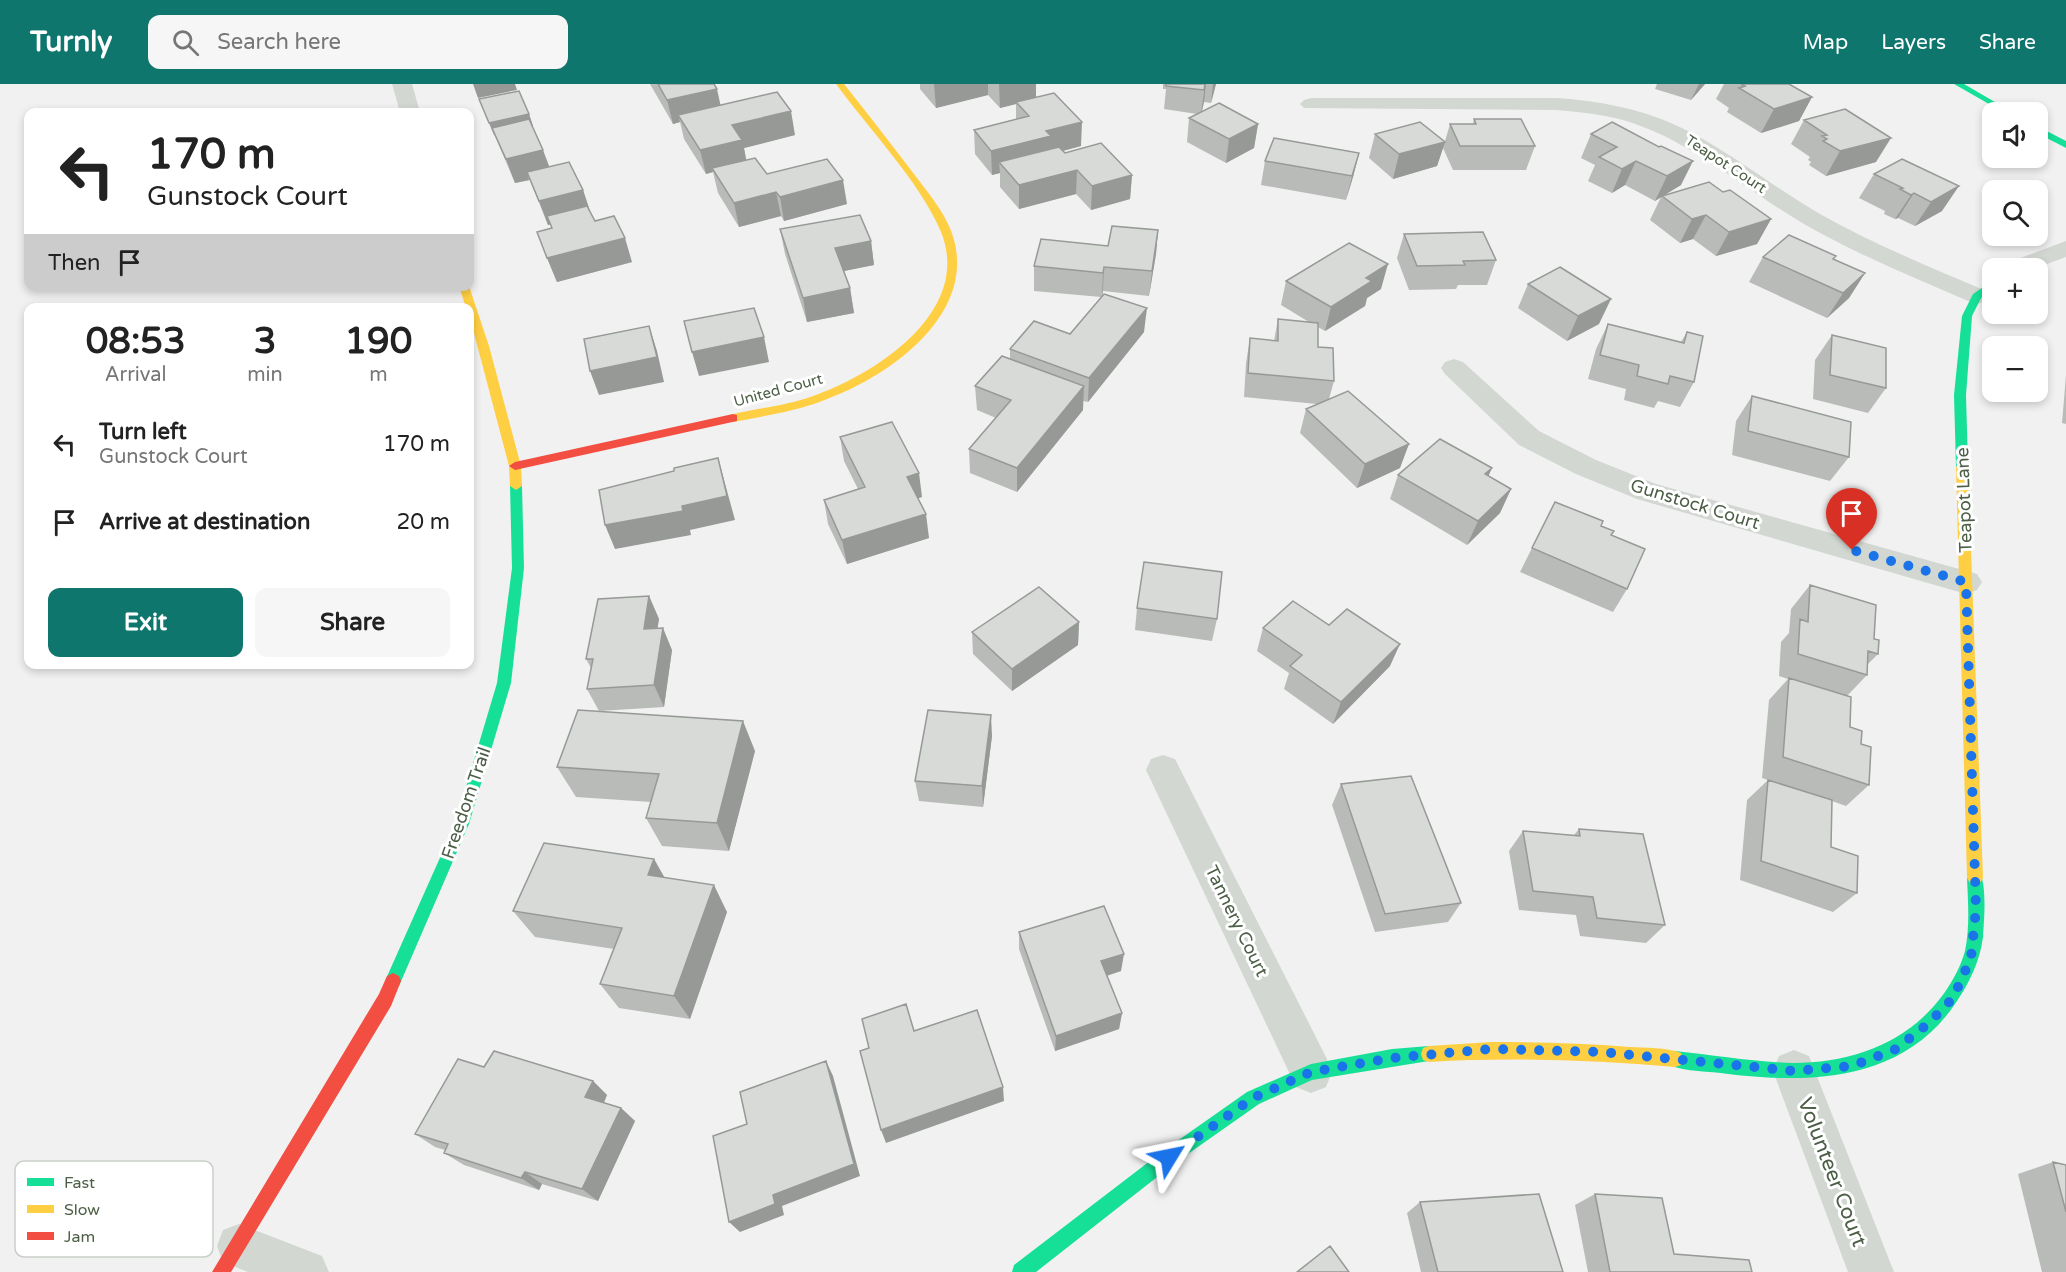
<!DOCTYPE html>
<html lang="en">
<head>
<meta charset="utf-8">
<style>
  body { margin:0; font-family:"Varela Round",sans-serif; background:#f6f6f6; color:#222; height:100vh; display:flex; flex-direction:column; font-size:22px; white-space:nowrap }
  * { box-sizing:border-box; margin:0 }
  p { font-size:20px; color:#767676 }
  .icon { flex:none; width:33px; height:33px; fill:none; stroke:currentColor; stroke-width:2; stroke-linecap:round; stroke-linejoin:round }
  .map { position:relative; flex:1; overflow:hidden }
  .panel { position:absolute; left:24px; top:219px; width:450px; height:366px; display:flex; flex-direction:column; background:#fff; border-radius:12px; box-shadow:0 3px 9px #0003 }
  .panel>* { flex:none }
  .top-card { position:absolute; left:24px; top:24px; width:450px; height:183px; border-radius:12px; box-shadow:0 3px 9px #0003; background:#fff; color:#222; overflow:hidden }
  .controls { position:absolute; left:1982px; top:18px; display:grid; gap:12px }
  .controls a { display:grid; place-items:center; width:66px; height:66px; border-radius:12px; background:#fff; box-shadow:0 3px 9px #0003; font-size:30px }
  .pin { position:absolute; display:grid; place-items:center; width:51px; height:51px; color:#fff; margin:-62px -26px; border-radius:50% 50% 50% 0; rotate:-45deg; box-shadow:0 0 6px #0007 }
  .pin .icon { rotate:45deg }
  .me { position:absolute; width:66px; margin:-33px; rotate:55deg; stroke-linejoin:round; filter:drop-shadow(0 0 4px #0008) }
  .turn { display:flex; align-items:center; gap:21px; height:126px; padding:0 24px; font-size:27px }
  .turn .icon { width:78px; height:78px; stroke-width:2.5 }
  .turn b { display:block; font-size:42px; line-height:51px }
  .then { display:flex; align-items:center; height:57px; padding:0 24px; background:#0003; gap:12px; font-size:22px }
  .eta { display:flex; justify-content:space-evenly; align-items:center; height:102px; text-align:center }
  .eta b { font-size:36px; font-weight:700; line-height:42px }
  .button { display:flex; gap:12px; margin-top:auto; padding:12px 24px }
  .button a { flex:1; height:69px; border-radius:12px; background:#0f766e; color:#fff; font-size:24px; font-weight:700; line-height:69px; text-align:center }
  .button a+a { background:#f6f6f6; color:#222 }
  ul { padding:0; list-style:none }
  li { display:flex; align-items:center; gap:18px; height:78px; padding:0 24px }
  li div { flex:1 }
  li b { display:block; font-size:22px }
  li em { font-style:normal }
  header { display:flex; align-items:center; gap:36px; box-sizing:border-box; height:84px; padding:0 30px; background:#0f766e; color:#fff }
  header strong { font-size:28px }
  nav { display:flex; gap:33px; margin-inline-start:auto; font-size:21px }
  .search { width:420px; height:54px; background:#f6f6f6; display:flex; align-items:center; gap:15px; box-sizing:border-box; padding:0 21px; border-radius:12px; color:#767676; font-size:22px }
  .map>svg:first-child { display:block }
</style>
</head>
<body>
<header>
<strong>Turnly</strong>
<div class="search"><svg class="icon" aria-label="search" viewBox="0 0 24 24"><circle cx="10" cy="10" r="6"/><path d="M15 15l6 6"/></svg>Search here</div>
<nav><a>Map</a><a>Layers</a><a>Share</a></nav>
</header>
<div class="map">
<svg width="2066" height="1188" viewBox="0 0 2066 1188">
  <rect width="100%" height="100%" fill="#f1f1f2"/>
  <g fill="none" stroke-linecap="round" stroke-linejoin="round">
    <!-- street -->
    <path fill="#d2d7d2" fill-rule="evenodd" d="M392,0H412L420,28H400Z
      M1311,14H1556C1600,17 1644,25 1684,45C1732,69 1773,103 1820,130C1873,160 1930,183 1986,207L1990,212L1986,217L1977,220L1968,217C1913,193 1856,170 1804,140C1744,105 1691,56 1623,36C1601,30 1579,28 1556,26L1304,24L1300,20L1304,16Z
      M2066,157V173L2036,184H2004L2007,179Z
      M1454,275L1463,278L1539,347L1596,376L1656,400L1977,490L1982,498L1977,506L1966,510L1637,415L1576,390L1519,361L1445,290L1441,284L1445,278Z
      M1163,671L1175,675L1326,973L1332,988L1326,1003L1311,1009L1296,1003L1146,686L1151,675Z
      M1794,966L1809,972L1894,1188H1848L1773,987L1779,972Z
      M239,1140L322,1172L329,1188H248L223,1178L217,1162L223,1146Z"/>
    <!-- fast -->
    <path fill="#16e098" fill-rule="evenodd" d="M1954,0H1964L2012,28H2003Z
      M2037,42L2066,57V64L2037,49Z
      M1992,197V205L1981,214L1972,232L1966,311L1968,383L1962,387L1956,383L1954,311L1962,232L1973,210Z
      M516,398L522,402L524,484L511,599L469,740L399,902L393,905L387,902L385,897L455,740L497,599L512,484L510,402Z
      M1975,787L1980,789C1987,804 1984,836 1983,853C1980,877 1969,900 1955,920C1903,997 1811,1000 1728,990C1709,987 1686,988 1669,981L1667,975L1669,969L1675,967C1714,971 1754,978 1793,979C1853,979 1910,958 1945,908C1953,896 1961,882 1965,867C1970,843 1968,818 1967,794L1970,789Z
      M1429,962L1435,964L1437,970L1435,976L1312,996L1259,1020L1175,1079L1036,1188H1012L1014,1181L1163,1067L1247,1008L1311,980L1392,965Z"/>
    <!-- slow -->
    <path fill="#ffcf43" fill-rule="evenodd" d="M836,0H844C868,30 891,60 914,90C929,110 948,132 954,156C975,234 885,295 822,317C793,328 763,332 733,338L729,337V331C757,324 786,322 813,312C876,290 973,227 941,148C921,99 868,44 836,0Z
      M459,202H469L489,262L521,382L522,402L516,406L510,402L509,382L470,234V224H466Z
      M1962,379L1968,383L1983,794L1980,799L1975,801L1970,799L1967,794L1956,383Z
      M1491,958C1538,958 1584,959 1630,963C1646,964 1666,963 1681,969L1683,975L1681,981L1675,983C1593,976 1511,973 1429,978L1423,976L1421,970L1423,964L1429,962Z"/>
    <!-- jam -->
    <path fill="#f24e42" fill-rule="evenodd" d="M733,330L737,331V337L515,386L509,382L515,378Z
      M393,889L399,892L401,897L391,922L231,1188H212L379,910L387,892Z"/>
  </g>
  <!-- wall -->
  <path fill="#b9bbb9" d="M650,0H714L720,21L795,51L744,64L746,76L767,90L847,120L784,137L781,132L739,143L718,109L713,88L706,90L684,55L680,38L673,40Z
    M920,0H1036V13L1081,62L1063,67L1065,69L1132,91L1130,115L1091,126L1076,110L1019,125L1000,103V89L992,91L975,70L974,46L1016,35V20L1000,24L988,11L936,24L920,5Z
    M1163,0H1216L1211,19L1204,18L1202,28L1258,40L1254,64L1226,79L1187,58L1189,34L1197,30L1164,25L1166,5H1163Z
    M1657,0H1705L1691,16L1655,5Z
    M1724,0H1789L1812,13L1799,37L1761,49L1727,28L1729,24L1716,15Z
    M479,15L529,30L533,42H532L549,82L583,106L590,127L595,137L632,178L557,198L537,148L552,144L551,140L548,141L530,96L515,99Z
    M1474,35L1535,62L1526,86H1453L1443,64L1450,40H1473Z
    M1804,36L1876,78L1826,92L1809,81L1811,78L1808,76L1810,73L1791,60Z
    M1612,38L1681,101L1664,111L1723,108L1771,135L1757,160L1716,172L1693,155L1680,159L1650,136L1661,113L1655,117L1625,101L1612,109L1588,97L1595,81L1581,74L1591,50Z
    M1375,50L1445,58L1437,82L1393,95L1369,74Z
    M1359,69L1353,93L1346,116L1261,101L1265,77Z
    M1902,75L1942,127L1915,142L1898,134L1895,135L1884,130L1885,127L1859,114L1874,90Z
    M780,145L871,157L874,181L844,187L850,204L854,229L807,238L785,170Z
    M1158,146L1156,170L1149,212L1103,207L1102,213L1144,248L1088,318L1083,317V326L1017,408L970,389L969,365L996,334L977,326L975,302L1010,275V265L1070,250L1101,213L1034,207V182L1108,162Z
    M1404,150L1496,176L1487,201H1458L1456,205L1409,206L1397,174Z
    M1763,173L1834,176L1865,189L1849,214L1827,234L1749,198Z
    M1286,197L1381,205L1367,214L1365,222L1325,247L1318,243V263L1334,297L1329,315L1400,384L1357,404L1300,349L1306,325L1317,320L1244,313L1246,279L1250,254L1274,257L1278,235L1309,238L1281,221Z
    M1528,200L1599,240L1567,257L1518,224Z
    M1608,240L1681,258L1687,248L1694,298L1680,323L1658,317L1654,324L1624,316L1626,305L1588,295L1596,265Z
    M1832,251L1886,304L1868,329L1813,315L1815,276Z
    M2066,291V340L2062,339Z
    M1752,312L1849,373L1830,397L1732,371L1736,337Z
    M840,353L922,413L918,414L929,454L847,480L828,440L824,416L858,405L844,377Z
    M1492,384L1488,392L1511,405L1500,429L1467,461L1390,415L1398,391Z
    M1555,418L1601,442L1627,505L1613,528L1520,488Z
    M1810,501L1874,555L1878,570L1867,581V591L1847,612L1850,643L1861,660L1869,701L1846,722L1832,717L1831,763L1857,809L1833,828L1740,796L1747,716L1768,696L1762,694L1769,616L1788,595L1779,592L1781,558L1789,549L1791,525Z
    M649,512L659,535L657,544L672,566L664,623L599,627L587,605L591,584L586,575Z
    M1137,524L1217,535L1212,557L1135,546Z
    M1079,538L1078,561L1012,607L973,570L972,548Z
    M1263,544L1390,582L1333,640L1284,605L1289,589L1257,567Z
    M992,652L983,723L919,717L915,697Z
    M755,667L729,767L662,762L646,734L651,718L576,713L557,683Z
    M1341,700L1461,819L1448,838L1375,848L1332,721Z
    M1579,745L1665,841L1646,859L1580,852L1576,831L1519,826L1509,767L1523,747L1574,751Z
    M654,775L664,794L727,828L690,935L619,924L600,900L614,865L535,853L513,827Z
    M1019,848L1121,887L1107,892L1122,929L1119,945L1055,967L1019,865Z
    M484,983L593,997L607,1011L604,1019L621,1024L635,1037L598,1117L542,1100L539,1106L464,1081L444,1069L445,1066L435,1063L415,1050Z
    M2053,1078L2066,1081V1188H2042L2018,1090Z
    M1595,1110L1674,1170L1752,1188H1588L1575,1121Z
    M1420,1118L1563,1188H1421L1407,1129Z"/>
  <!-- shaded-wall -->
  <path fill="#969996" d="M473,0H515L517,6L478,14Z
    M934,0H988V11L936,24Z
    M999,0H1036V15L1016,18V20L1000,24Z
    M1205,0H1206L1204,18L1201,30Z
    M1213,0H1216L1211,19Z
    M1699,0H1705L1691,16Z
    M717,5L722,28L678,31L680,38L673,40L667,16Z
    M1812,13L1799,37L1761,49L1774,25Z
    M791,27L795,51L744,64L747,80L712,84L713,88L706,90L700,66L732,41Z
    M529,30L533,42L494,51L489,39Z
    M1082,38L1081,62L1051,70L999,78L1000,89L992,91L991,67L1046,47Z
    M1258,40L1254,64L1226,79L1229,55Z
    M1891,54L1876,78L1826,92L1840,67Z
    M1445,58L1437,82L1393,95L1399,70Z
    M543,66L552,90L527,88L529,96L515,99L506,75Z
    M1359,69L1353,93L1346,116L1352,92Z
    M1636,77L1625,101L1612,109L1622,85Z
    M1693,77L1681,101L1655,117L1667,92Z
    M1077,86L1076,110L1019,125V101Z
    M1132,91L1130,115L1091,126L1092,102Z
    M843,96L847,120L784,137L780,113Z
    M1959,102L1942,127L1915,142L1931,118Z
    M583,106L591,130L548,141L539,117Z
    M776,108L781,132L739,143L734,119Z
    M1914,109L1898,134L1895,135L1911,111Z
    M1706,131L1693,155L1680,159L1692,135Z
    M1771,135L1757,160L1716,172L1729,148Z
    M1158,146L1156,170L1149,212L1152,187Z
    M625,154L632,178L557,198L547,174Z
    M871,157L874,181L839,188L835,164Z
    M1388,180L1381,205L1367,214L1365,222L1325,247L1331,223L1366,194Z
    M1104,183L1103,207L1102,213L1103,189Z
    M1865,189L1849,214L1827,234L1843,209Z
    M850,204L854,229L807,238L803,214Z
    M1611,215L1599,240L1567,257L1578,232Z
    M1147,224L1144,248L1088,318L1089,294Z
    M649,242L657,267L664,298L599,311L590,287Z
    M764,253L769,278L699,292L692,268Z
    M1084,302L1083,326L1017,408V384Z
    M1409,360L1400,384L1357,404L1365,380Z
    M718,374L735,436L690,446L691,451L615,465L605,441L682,422Z
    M1492,384L1481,408L1485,390Z
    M919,389L922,413L909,417L907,393Z
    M1511,405L1500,429L1467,461L1478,437Z
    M926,430L929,454L847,480L842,456Z
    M649,512L659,535L654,567L644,545Z
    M1079,538L1078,561L1012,607V585Z
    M663,544L672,566L664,623L654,601Z
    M1400,560L1390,582L1333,640L1341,618Z
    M991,631L992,652L983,723L982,702Z
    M743,637L755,667L729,767L717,739Z
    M654,775L670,803L648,791Z
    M714,801L727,828L690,935L674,912Z
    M1124,870L1121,887L1099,894L1101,877Z
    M1122,929L1119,945L1055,967L1056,952Z
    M826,977L833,992L860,1092L782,1122L784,1131L740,1148L729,1138L773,1111Z
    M593,997L607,1011L600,1027L585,1013Z
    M1003,1003L1004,1017L886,1059L881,1046Z
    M621,1024L635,1037L598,1117L582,1105Z
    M525,1088L542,1100L539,1106L521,1094Z"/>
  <!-- building -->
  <path fill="#d7dad7" stroke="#969996" stroke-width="1.5" d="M658,0H714L717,5L667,16Z
    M1166,0H1205L1204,6L1166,2Z
    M1741,0H1789L1812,13L1774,25L1739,4L1745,2Z
    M519,7L529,30L489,39L479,15Z
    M777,8L791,27L732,41L742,56L700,66L678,31Z
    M1054,9L1082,38L1046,47L1051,52L991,67L974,46L1029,32L1016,18Z
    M1219,19L1258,40L1229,55L1189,34Z
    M1845,25L1891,54L1840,67L1823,57L1827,55L1822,52L1827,51L1804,36Z
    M529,35L543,66L506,75L492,44Z
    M1474,35H1521L1535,62H1460L1450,40H1476Z
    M1420,38L1445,58L1399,70L1375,50Z
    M1612,38L1659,63L1661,62L1693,77L1667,92L1636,77L1622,85L1599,73L1617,63L1591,50Z
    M1274,54L1359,69L1352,92L1265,77Z
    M1101,59L1132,91L1092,102L1077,86L1019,101L999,78L1059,63L1065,69Z
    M755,74L767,90L827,75L843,96L780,113L776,108L734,119L712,84Z
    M1902,75L1959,102L1931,118L1914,109L1911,111L1900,105L1903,104L1874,90Z
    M569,78L583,106L539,117L527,88Z
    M1709,98L1723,108L1730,106L1771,135L1729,148L1706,131L1692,135L1662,112Z
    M587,122L595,137L614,132L625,154L547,174L537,148L552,144L547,132Z
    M860,131L871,157L835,164L850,204L803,214L780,145Z
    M1112,142L1158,146L1152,187L1104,183L1103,189L1034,182L1041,155L1108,162Z
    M1483,148L1496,176L1463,177L1465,181L1417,182L1404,150Z
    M1789,151L1836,172L1833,175L1865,189L1843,209L1763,173Z
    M1349,159L1388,180L1366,194L1372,197L1331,223L1286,197Z
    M1560,183L1611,215L1578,232L1528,200Z
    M1104,210L1147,224L1089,294L1010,265L1034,237L1070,250Z
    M754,224L764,253L692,268L684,237Z
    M1278,235L1318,239V263L1333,264L1334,297L1248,289L1250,254L1278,257Z
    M1608,240L1684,259L1687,248L1703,252L1694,298L1670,292L1668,300L1637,292L1639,281L1600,271Z
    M649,242L657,273L590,287L584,255Z
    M1832,251L1886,264V304L1830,291Z
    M1002,272L1084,302L1017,384L969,365L1011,316L975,302Z
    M1348,307L1409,360L1365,380L1306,325Z
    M1752,312L1851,338L1849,373L1748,347Z
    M892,338L919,389L907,393L926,430L842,456L824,416L865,403L840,353Z
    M1440,355L1492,384L1485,390L1511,405L1478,437L1398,391Z
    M718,374L727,412L682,422L683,427L605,441L599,406L674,387V384Z
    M1555,418L1603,437L1601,442L1614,447L1611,451L1645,465L1627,505L1532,464Z
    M1144,478L1222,488L1217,535L1137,524Z
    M1810,501L1876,521L1874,555L1879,556L1878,570L1868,567L1867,591L1798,570L1800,535L1808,538Z
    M1039,503L1079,538L1012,585L972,548Z
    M649,512L644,545L663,544L654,601L587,605L593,575H586L598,515Z
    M1293,517L1329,541L1347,525L1400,560L1341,618L1290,582L1302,571L1263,544Z
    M1789,594L1851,613L1850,643L1862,647L1861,660L1871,663L1869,701L1783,673Z
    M578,626L743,637L717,739L646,734L659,690L557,683Z
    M928,626L991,631L982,702L915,697Z
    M1411,692L1461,819L1385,830L1341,700Z
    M1768,696L1832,716L1831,763L1858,772L1857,809L1761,777Z
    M1579,745L1643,750L1665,841L1597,834L1593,813L1533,807L1523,747L1580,752Z
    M544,759L654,775L648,791L714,801L674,912L600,900L622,844L513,827Z
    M1104,822L1124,870L1101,877L1122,929L1056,952L1019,848Z
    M906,920L914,947L977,926L1003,1003L881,1046L860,967L869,964L862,935Z
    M494,967L593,997L585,1013L621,1024L582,1105L525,1088L521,1094L444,1069L448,1060L415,1050L458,975L484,983Z
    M826,977L854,1080L773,1111L775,1120L729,1138L713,1052L747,1040L740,1008Z
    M2053,1078L2066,1081V1128Z
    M1539,1110L1563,1188H1438L1420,1118Z
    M1595,1110L1662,1114L1674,1170L1749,1176L1752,1188H1610Z
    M1330,1162L1349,1188H1297Z"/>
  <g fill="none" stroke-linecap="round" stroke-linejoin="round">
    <!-- route -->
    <path stroke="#1a73e8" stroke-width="10" stroke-dasharray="0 18" d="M1169,1073L1253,1014L1311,988L1392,974L1491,965L1602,968L1794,987L1852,982L1896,965L1929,939L1953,914L1971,874L1976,825L1966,498L1852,466"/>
  </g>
  <g text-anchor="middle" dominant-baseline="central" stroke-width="6" stroke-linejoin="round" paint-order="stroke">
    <!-- far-street labels -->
    <g font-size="15" fill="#4c5f46" stroke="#fff">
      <text transform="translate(1726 80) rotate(33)">Teapot Court</text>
      <text transform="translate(778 306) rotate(-15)">United Court</text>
    </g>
    <!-- street labels -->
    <g font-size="18" fill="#4c5f46" stroke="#fff">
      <text transform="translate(1964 416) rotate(-92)">Teapot Lane</text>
      <text transform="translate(1695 420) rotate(17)">Gunstock Court</text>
      <text transform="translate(466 719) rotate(-71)">Freedom Trail</text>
      <text transform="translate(1237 837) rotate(64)">Tannery Court</text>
    </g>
    <!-- near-street labels -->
    <g font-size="21" fill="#4c5f46" stroke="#fff">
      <text transform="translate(1832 1088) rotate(69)">Volunteer Court</text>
    </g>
  </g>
  <!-- legend -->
  <rect x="15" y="1077" width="198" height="96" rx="9" fill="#fff" stroke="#c9cfc8" stroke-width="1.5"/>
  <rect x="27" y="1094" width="27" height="8" fill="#16e098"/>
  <rect x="27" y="1121" width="27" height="8" fill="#ffcf43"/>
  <rect x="27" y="1148" width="27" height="8" fill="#f24e42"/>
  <g font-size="16" fill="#4c5f46">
    <text x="64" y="1104">Fast</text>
    <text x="64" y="1131">Slow</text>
    <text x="64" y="1158">Jam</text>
  </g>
</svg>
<div class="controls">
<a><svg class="icon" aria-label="sound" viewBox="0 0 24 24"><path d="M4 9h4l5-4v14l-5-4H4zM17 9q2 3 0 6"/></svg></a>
<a><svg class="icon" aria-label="search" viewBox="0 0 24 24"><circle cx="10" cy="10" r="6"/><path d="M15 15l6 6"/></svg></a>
<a>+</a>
<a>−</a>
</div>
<div class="pin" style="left:1852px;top:466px;background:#d93025"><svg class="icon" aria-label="arrive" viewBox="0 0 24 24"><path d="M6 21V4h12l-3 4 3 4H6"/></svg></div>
<svg class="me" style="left:1169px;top:1073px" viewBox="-20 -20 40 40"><path d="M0-17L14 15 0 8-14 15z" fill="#1a73e8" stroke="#fff" stroke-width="4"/></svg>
<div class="top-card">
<div class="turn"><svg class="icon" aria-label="left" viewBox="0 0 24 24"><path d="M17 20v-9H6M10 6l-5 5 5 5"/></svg><div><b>170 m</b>Gunstock Court</div></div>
<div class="then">Then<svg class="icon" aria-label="arrive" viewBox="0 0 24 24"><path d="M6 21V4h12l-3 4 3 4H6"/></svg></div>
</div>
<section class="panel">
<div class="eta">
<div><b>08:53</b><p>Arrival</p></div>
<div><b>3</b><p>min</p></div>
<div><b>190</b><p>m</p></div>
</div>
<ul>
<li><svg class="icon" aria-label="left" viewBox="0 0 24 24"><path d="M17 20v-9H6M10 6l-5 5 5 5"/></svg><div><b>Turn left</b><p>Gunstock Court</p></div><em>170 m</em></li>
<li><svg class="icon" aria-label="arrive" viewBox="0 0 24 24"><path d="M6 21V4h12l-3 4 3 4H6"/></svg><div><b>Arrive at destination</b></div><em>20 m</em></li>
</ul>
<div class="button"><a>Exit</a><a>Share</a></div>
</section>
</div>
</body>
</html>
